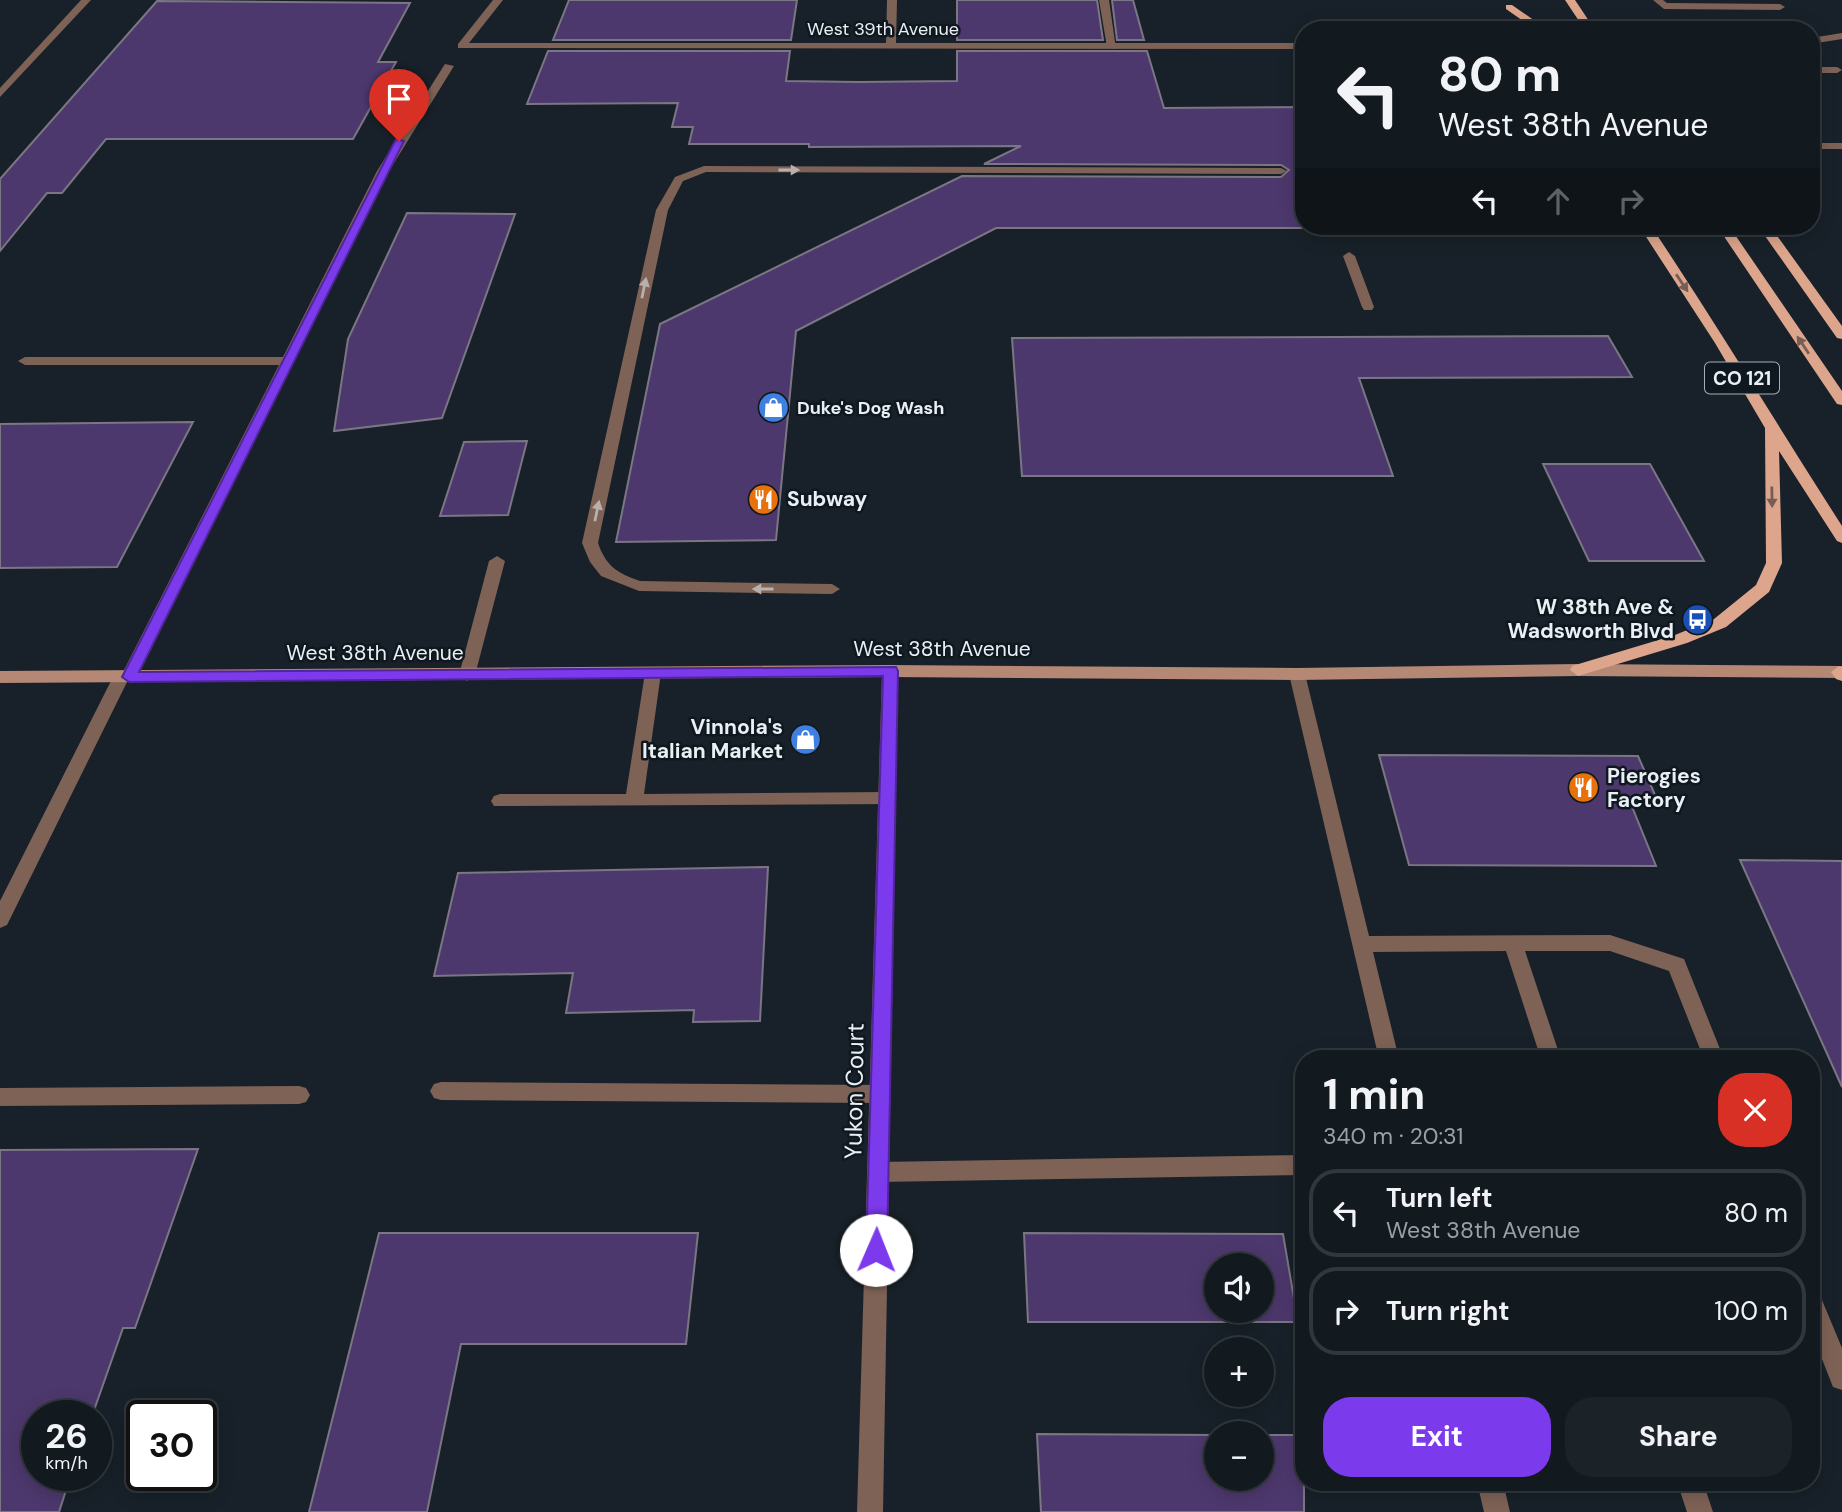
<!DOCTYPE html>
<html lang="en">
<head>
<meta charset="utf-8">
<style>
  body { margin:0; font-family:"DM Sans",sans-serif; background:#1b2228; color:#f1f3f6; height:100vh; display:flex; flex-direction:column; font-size:26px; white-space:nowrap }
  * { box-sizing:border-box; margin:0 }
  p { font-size:23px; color:#9ca0a4 }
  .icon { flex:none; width:38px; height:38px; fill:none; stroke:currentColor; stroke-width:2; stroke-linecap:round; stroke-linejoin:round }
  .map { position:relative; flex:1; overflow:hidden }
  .side { position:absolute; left:1295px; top:1050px; width:525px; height:441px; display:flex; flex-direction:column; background:#12191f; border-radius:28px; box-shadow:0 4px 18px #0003,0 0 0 2px #31383d }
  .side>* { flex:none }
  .hud { position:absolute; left:1295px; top:21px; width:525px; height:214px; border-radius:28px; box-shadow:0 4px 18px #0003,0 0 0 2px #31383d; background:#12191f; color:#f1f3f6; overflow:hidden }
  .fabs { position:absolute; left:1204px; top:1253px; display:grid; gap:14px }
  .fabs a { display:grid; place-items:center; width:70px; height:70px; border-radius:50%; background:#12191f; box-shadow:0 4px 18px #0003,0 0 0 2px #31383d; font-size:35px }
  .speed { position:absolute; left:21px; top:1400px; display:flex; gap:14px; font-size:35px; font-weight:700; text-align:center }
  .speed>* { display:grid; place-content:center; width:91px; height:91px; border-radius:50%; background:#12191f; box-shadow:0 4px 18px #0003,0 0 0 2px #31383d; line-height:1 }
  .speed small { font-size:18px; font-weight:400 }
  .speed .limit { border:4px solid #111; border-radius:10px; background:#fff; color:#111 }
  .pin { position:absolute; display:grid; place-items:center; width:60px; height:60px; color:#fff; margin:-72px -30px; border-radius:50% 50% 50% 0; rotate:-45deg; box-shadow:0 0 7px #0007 }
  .pin .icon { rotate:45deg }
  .me { position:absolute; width:77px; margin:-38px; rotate:1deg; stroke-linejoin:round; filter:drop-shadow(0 0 5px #0008) }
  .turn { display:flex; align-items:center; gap:24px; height:147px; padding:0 28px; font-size:32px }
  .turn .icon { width:91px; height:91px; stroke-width:2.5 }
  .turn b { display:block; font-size:49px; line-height:60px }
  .lanes { display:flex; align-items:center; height:66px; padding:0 28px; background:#0003; justify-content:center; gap:35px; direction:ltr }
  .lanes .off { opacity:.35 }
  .round { display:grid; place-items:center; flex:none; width:74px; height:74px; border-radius:28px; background:#1b2228 }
  .headline { display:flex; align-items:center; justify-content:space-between; height:119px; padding:0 28px }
  h1 { font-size:42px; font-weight:700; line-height:52px }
  .button { display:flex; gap:14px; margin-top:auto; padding:14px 28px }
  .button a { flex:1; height:80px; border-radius:28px; background:#7c3aed; color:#fff; font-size:28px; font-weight:700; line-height:80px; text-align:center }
  .button a+a { background:#1b2228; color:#f1f3f6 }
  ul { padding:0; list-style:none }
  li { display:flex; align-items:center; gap:21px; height:88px; margin:0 14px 10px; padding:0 14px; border:4px solid #31383d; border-radius:28px }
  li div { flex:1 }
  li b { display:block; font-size:26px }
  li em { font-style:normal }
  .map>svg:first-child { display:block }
</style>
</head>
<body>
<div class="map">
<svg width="1842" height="1512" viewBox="0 0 1842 1512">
  <rect width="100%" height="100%" fill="#182129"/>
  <!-- building -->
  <path fill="#4d386d" stroke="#7a7683" stroke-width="2" fill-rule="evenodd" d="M569,0H797L791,40H553Z
    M957,0H1097L1103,40H957Z
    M1112,0H1133L1144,40H1117Z
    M157,1L410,3L378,62H396L353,139H106L62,193H47L0,251V179Z
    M548,51H790L786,81L858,82L957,81V51H1147L1164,108L1304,107V228H996L796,331L776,540L616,542L660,324L962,176L1281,177L1289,170L1281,165L984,164L1021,146L809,147V144H689L693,127H672L678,103L527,104Z
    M407,213L515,214L442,418L334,431L348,339Z
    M1608,336L1632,377L1359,378L1393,476H1022L1012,338Z
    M193,422L117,567L0,568V424Z
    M527,441L508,515L440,516L464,442Z
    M1543,464H1650L1704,561H1589Z
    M1379,755L1638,756L1659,804H1631L1656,866L1409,865Z
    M1740,860L1842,861V1087Z
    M768,867L760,1021L693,1022L694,1010L566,1013L573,973L434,976L458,873Z
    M198,1149L135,1328H123L92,1416H37V1475H71L59,1512H0V1150Z
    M379,1233H698L686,1344H461L427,1512H309Z
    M1024,1233L1283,1234L1298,1322H1028ZM1216,1265H1262V1311H1216Z
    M1037,1434L1216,1435V1479H1262V1435H1304V1512H1041Z"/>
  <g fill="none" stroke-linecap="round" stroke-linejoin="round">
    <!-- service -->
    <path fill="#7e6256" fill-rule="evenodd" d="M1099,0H1109L1116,49L1107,47Z
      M1653,0H1663L1667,3L1780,4L1785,7L1780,10L1664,9Z
      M445,64L454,66L389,171L137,677L135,681L127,682L7,925L0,928V901L113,677L115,673L123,672L279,365H25L18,361L25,357H283L377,171Z
      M1811,67H1837L1842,70L1837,73H1811Z
      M1811,143H1842V149H1811Z
      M704,166L1281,168L1287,171L1281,174L706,172L683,181L668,210L598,543C606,566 617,573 640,581L832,584L840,589L832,594L639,591L601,576L590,562L582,543L656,210L675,177Z
      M1349,252L1355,256L1374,307L1372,310H1364L1362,307L1343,256Z
      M497,556L505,561L475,675L467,681L459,675L489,561Z
      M653,667L661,673L644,794L886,792L892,794L895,799L892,804L494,806L491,801L494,796L500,794H626L645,673Z
      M1297,668L1305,674L1369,936L1610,935L1684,959L1724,1059H1704L1669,971L1610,951H1525L1561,1059H1541L1506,951L1373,952L1399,1059H1379L1289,674Z
      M441,1082L880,1085L887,1087L891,1094L887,1101L880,1103L441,1100L434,1098L430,1091L434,1084Z
      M299,1086L306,1088L310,1095L306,1102L299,1104L0,1106V1088Z
      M1304,1155V1175L878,1182L870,1179L867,1172L870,1165L878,1162Z
      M1811,1290L1819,1293L1842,1348V1390L1833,1387L1811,1331Z
      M1477,1482H1503L1510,1512H1484Z
      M1677,1482H1703L1713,1512H1687Z"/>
    <!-- minor -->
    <path fill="#7e6256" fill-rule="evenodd" d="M81,0H91L0,97V88Z
      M493,0H503L469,43H886L887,0H897L896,43H1304V49L458,48V44Z
      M1585,20L1615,28L1617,30H1600L1582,25L1580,23Z
      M1842,33V39L1811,44V38Z
      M890,665L898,671L883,1512H857L882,671Z"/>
    <!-- secondary -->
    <path fill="#b48875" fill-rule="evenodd" d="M1578,664L1842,666V678L1578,676L1297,680L890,677L0,683V671L890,665L1297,668Z"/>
    <!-- primary -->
    <path fill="#dda58c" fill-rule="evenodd" d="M1565,0H1575L1595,30H1585Z
      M1506,5H1512L1548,30H1536L1506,9Z
      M1639,226H1651C1717,325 1778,426 1842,526V543L1837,541L1779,451L1782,563L1769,592L1726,627L1687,643L1578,676L1570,670L1572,666L1675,635L1714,619L1756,585L1766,563L1765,428L1715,343Z
      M1717,226H1729L1842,391V405L1837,404Z
      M1758,226H1770L1842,326V339L1837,338Z
      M1839,666L1842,667V681L1836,679L1831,672Z"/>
  </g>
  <!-- one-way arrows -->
  <defs><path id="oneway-solid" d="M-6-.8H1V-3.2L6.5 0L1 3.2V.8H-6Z" transform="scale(1.75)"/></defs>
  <g fill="#b9b0ad">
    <use href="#oneway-solid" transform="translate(789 170)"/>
    <use href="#oneway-solid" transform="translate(644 288) rotate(-78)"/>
    <use href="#oneway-solid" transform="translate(597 511) rotate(-78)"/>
    <use href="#oneway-solid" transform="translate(763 589) rotate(180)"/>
  </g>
  <g fill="#765e56">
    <use href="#oneway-solid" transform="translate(1682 283) rotate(56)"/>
    <use href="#oneway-solid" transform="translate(1803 345) rotate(-124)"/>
    <use href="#oneway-solid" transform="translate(1772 497) rotate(89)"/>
  </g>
  <!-- route -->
  <path fill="#7c3aed" stroke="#51269a" stroke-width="2" d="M396,139L404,141L139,672L896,667L898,671L887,1250L884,1257L876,1260L869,1257L866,1250L883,676L129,682L122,677Z"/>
  <!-- icons -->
  <defs>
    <symbol id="shop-disc" viewBox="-11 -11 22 22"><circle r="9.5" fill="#3f7fe0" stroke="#0f181f"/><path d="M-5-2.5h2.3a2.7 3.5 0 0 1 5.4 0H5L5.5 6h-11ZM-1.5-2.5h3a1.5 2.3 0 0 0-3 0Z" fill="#fff"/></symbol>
    <symbol id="restaurant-disc" viewBox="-11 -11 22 22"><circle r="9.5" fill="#e8710a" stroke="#0f181f"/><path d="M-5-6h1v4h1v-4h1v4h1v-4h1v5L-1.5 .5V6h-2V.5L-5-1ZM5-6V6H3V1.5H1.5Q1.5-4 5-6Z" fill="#fff"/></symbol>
    <symbol id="bus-disc" viewBox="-11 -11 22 22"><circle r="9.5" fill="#1a4fb4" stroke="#0f181f"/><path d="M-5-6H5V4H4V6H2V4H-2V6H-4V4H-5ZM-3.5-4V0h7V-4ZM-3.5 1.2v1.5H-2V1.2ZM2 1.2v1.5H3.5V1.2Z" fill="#fff"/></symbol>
  </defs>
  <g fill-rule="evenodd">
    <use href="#shop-disc" x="756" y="390" width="35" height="35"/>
    <use href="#restaurant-disc" x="746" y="482" width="35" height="35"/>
    <use href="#bus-disc" x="1680" y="602" width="35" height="35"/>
    <use href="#shop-disc" x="788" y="722" width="35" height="35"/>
    <use href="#restaurant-disc" x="1566" y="770" width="35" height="35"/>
  </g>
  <g text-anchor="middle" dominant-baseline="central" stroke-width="5" stroke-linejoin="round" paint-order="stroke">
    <!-- far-street labels -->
    <g font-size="18" fill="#e9eff5" stroke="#0f181f">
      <text x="883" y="29">West 39th Avenue</text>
    </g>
    <!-- far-poi labels -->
    <g font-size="18" font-weight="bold" fill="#e9eff5" stroke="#0f181f" text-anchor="start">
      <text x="797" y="408">Duke's Dog Wash</text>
    </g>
    <!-- shield labels -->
    <rect fill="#0f181f" stroke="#a8aeb5" stroke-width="2" x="1705" y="362.5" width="74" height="31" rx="5"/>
    <g font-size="19" font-weight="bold" fill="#e9eff5">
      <text x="1742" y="378">CO 121</text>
    </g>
    <!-- poi labels -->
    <g font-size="21" font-weight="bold" fill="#e9eff5" stroke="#0f181f" text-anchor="start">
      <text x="787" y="499">Subway</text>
      <text x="1674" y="607" text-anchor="end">W 38th Ave &amp;<tspan x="1674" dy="24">Wadsworth Blvd</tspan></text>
      <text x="783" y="727" text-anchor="end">Vinnola's<tspan x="783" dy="24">Italian Market</tspan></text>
      <text x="1607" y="776">Pierogies<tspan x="1607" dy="24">Factory</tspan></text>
    </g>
    <!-- street labels -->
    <g font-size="21" fill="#e9eff5" stroke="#0f181f">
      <text x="942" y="649">West 38th Avenue</text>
      <text x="375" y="653">West 38th Avenue</text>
    </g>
    <!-- near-street labels -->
    <g font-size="24" fill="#e9eff5" stroke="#0f181f">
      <text transform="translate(854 1091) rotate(-89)">Yukon Court</text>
    </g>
  </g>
</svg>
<div class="fabs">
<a><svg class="icon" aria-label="sound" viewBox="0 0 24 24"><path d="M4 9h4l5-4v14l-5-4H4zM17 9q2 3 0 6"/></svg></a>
<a>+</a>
<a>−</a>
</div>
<div class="speed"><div>26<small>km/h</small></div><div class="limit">30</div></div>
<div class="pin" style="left:399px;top:141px;background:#d93025"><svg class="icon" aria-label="arrive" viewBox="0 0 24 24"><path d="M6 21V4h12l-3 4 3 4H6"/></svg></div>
<svg class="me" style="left:876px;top:1250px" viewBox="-20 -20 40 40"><circle r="19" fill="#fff"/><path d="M0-13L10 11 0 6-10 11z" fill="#7c3aed"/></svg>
<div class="hud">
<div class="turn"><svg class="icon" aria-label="left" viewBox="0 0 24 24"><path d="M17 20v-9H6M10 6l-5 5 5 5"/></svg><div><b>80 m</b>West 38th Avenue</div></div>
<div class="lanes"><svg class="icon" aria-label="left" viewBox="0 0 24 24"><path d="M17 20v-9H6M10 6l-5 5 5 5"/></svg><svg class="icon off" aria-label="ahead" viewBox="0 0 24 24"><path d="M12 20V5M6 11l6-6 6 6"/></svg><svg class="icon off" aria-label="right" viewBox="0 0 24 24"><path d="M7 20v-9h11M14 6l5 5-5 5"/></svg></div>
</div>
<section class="side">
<div class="headline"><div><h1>1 min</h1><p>340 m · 20:31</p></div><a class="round" style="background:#d93025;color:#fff"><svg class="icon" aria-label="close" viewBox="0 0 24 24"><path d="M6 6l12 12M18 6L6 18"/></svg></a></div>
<ul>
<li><svg class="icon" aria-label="left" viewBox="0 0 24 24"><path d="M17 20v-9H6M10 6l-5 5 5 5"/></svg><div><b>Turn left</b><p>West 38th Avenue</p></div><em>80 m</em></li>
<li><svg class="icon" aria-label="right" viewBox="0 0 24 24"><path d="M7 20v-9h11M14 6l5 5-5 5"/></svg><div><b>Turn right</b></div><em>100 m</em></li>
</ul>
<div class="button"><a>Exit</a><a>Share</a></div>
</section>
</div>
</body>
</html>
